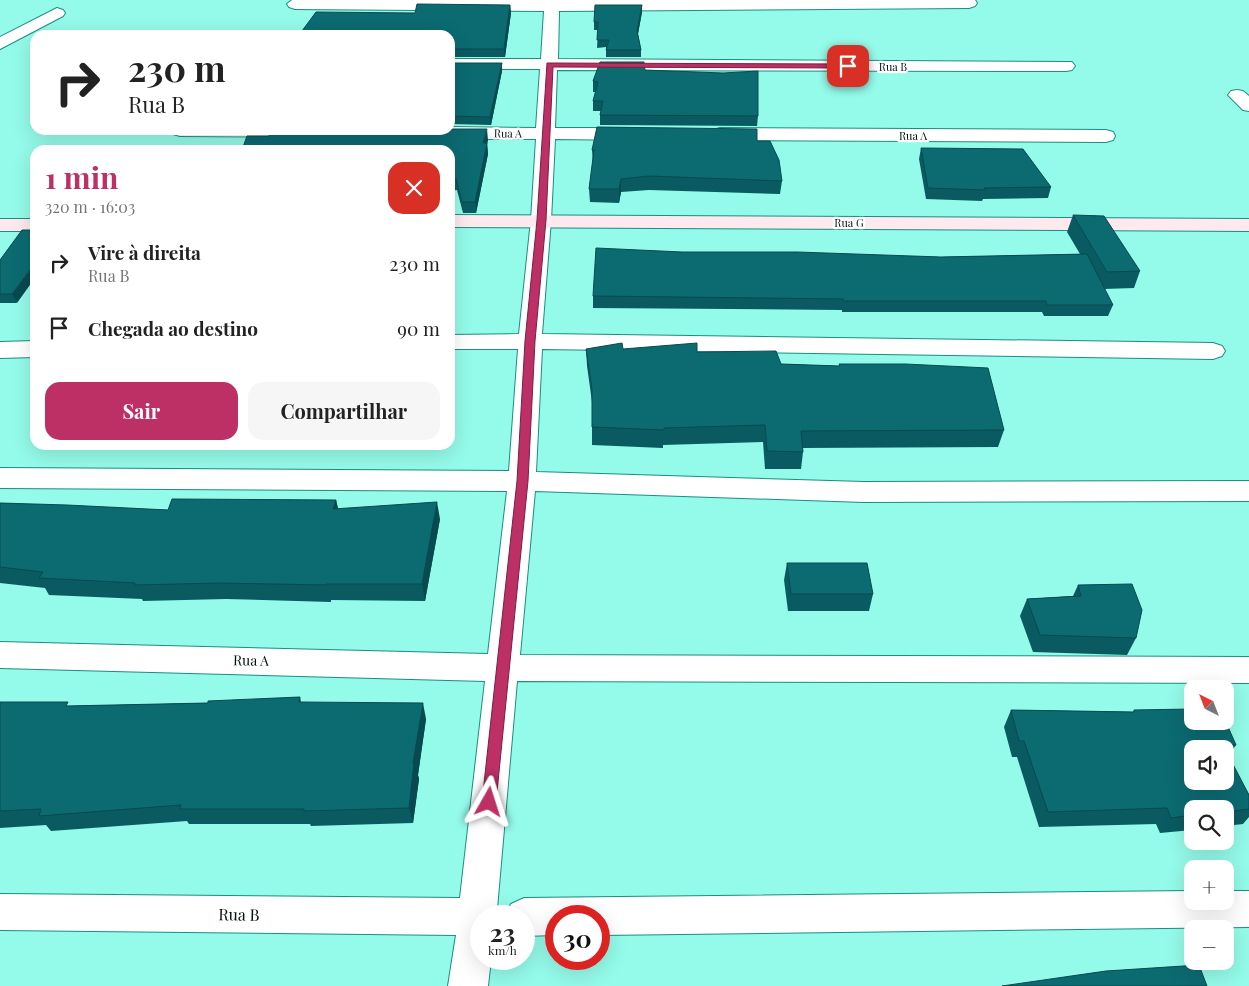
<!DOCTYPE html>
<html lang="pt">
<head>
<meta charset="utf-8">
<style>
  body { margin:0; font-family:"Playfair Display",serif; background:#f6f6f6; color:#222; height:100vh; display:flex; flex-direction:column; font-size:19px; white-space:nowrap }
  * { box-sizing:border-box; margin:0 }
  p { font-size:16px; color:#767676 }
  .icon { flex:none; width:28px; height:28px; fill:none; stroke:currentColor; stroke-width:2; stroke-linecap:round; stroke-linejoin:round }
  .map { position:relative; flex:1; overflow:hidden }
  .drawer { position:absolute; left:30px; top:145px; width:425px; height:305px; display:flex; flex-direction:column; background:#fff; border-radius:15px; box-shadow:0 5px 20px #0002 }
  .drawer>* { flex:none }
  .banner { position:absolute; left:30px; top:30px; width:425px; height:105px; border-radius:15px; box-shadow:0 5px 20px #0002; background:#fff; color:#222; overflow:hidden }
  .needle { width:32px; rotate:318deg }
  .buttons { position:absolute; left:1184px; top:680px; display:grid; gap:10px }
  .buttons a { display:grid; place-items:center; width:50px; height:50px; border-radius:10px; background:#fff; box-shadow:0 5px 20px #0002; font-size:25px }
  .speed { position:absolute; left:470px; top:905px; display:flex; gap:10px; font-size:25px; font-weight:700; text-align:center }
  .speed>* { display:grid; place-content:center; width:65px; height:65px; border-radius:50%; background:#fff; box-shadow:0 5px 20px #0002; line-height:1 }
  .speed small { font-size:12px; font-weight:400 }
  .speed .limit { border:8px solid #d22; background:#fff; color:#111 }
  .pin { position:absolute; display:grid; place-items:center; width:42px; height:42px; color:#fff; margin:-21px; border-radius:10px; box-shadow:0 2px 8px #0006 }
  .me { position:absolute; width:55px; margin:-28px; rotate:6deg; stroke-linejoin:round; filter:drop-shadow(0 0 4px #0008) }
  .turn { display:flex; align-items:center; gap:18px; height:105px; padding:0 15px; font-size:22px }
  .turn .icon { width:65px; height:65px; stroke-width:2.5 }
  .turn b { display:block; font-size:35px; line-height:42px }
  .round { display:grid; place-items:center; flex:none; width:52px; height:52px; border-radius:15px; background:#f6f6f6 }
  .headline { display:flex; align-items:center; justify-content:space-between; height:85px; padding:0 15px }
  h1 { font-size:30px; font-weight:700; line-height:38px; color:#bc3066 }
  .primary-button { display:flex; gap:10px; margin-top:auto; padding:10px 15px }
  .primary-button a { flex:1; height:58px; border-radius:15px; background:#bc3066; color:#fff; font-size:20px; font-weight:700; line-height:58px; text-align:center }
  .primary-button a+a { background:#f6f6f6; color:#222 }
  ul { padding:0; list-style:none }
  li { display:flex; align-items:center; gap:15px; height:65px; padding:0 15px }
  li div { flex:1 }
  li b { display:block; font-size:19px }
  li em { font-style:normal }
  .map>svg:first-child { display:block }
</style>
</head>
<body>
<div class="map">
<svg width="1249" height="986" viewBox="0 0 1249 986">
  <rect width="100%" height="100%" fill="#94fae9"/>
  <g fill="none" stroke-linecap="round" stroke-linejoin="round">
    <defs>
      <path id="street" d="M292,0H975L977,3L975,6L969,8L559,11L558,59L1072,62L1075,66L1072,70L1066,71L557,70L555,128H632L639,130L641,134L639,138L632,140L555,139L551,220L542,334L1213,343L1222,346L1225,351L1222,356L1213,359L542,349L536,472L864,482L1249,481V501L864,502L535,491L520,655L1249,657V683L517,681L497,909L500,916H481V959H491L488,986H448L456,935L0,930V894L460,898L485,681L0,668V642L488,654L507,491L0,488V468L509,471L518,349H450V335L519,334L531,220L536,139H450L443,137L441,133L443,130H450V127L536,128L540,69H450V59H541L544,11L295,9L289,7L287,4Z
        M57,8L63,10L65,13L63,16L0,49V37Z
        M1237,90L1243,91L1249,96V111L1243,110L1228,95L1231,91Z
        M720,128L1106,130L1113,132L1115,136L1113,140L1106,142L720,140L713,138L711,134L713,130Z
        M171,130H316V131L314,135L307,137L180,136L173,134Z
        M35,341V357L0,358V342Z
        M1192,891V901H1225V891H1249V927L599,935V916H556V935L524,936V916H505L511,904L524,898Z"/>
      <path id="secondary" d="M450,215L1249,219V231L450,227Z
        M0,219H35V231H0Z"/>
    </defs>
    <!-- street casing -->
    <use href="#street" stroke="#1a8e80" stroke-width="2"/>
    <!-- secondary casing -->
    <use href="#secondary" stroke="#1a8e80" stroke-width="2"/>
    <!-- street -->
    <use href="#street" fill="#fff" fill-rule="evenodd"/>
    <!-- secondary -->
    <use href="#secondary" fill="#fde9ee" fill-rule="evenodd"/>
  </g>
  <!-- wall -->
  <path fill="#0a5b61" d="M510,5L511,13L505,57H450V35L415,13Z
    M642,5V12L638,34L641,50V57H606V47L597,48L598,30H594V22Z
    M450,63L502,71L491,125L450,124Z
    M645,70L758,116L757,126L600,125V115L601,111H593V101L596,92H593V81Z
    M488,140L487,143L488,154L476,213H463L457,190L450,191V150Z
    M757,141L782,181L780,194L649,190L621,192L619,203L590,202L589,189L593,163L592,150Z
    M921,148L1051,187L1048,198L983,199L982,201L926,199L919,159Z
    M1073,215L1140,271L1134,288L1104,289L1113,305L1108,316H1044L1042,312H842V310L593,308V296L682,252L941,257L1080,254L1067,232Z
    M0,260L17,303H0Z
    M586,349H623L697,352L781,364L839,366V364L1004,430L998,447L803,448V452L801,469H765L763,442L663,445V448L592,445V402L587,366Z
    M336,500L338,509L440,519L425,601L331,600V602L226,599L143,601L142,599L49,595L45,588L0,583V503L168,510Z
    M787,563L873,594L869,611H788L784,580Z
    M1078,585L1136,638L1127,655L1033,652L1020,616L1027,599L1073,596Z
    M300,697L301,702L426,719L418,775L419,779L413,823L311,826L310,824H189L187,821L51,831L46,825L0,828V702L70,706L208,703Z
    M1011,710L1133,712L1134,710L1236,745L1228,756L1249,795V817L1243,824L1225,826V809H1192V830L1160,833L1156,824L1039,827L1017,757H1012L1004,727Z"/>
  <!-- shaded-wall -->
  <path fill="#084a4f" d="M510,5L511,13L505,57L504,49Z
    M642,5V12L637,39V31Z
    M502,63V71L491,125L490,117Z
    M487,129L488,140L485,154L483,143Z
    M487,143L488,154L476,213L475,202Z
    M621,179V192L619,203V189Z
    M35,263V278L17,303L12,294Z
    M336,500L340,516L333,509Z
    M437,502L440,519L425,601L422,584Z
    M423,703L426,719L418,775L419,779L413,823L409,808L413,763Z"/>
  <!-- building -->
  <path fill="#0c6a71" stroke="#084a4f" d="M417,4L510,5L504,49H450V35H299L316,12L415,13Z
    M595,5H642L637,31L641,50H606L609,40H597L598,22H594Z
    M600,62H644L645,70L723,73L758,71V116L600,115L603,101H593L598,82L593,81Z
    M450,63H502L490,117L450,116Z
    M597,127L757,129V141H770L779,160L782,181L649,176L621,179L619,189H589L594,150H592Z
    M450,129H487L483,143H487L475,202H462L456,179L450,180V150H242L247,136H269L271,130H450Z
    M921,148L1023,149L1051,187L984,188L985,190L928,188Z
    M1073,215L1104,216L1140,271L1107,272Z
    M22,230H35V263L12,294H0V260Z
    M596,248L682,252H797L941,257L1087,254L1113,305H1047L1046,301H844L843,299L593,296Z
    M622,343L623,349L697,343V352L776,351L781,364L840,366L839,364H905L988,368L1004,430L801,431L803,452L767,451L765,425L664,428V430L592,427V389L586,349Z
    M172,499L336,500L333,509L437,502L422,584H326V585L219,583L135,585V583L39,578L43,572L0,567V503L67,505L168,510Z
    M787,563H867L873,594H791Z
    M1132,584L1142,610L1136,638L1040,635L1027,599L1081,596L1078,585Z
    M300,697L299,702L423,703L413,763H414L409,808L304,811V809H180L181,805L39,816L41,809L0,811V702H68L66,706L208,703V701Z
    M1192,709V721H1225V720L1236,745H1223L1225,749H1192V781H1225V749L1249,795V809L1225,812V809H1192V815L1171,818L1167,808L1048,812L1024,741H1019L1011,710L1134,712V710Z
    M1199,965L1207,986H1002L1106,971Z"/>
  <!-- route -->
  <path fill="#bc3066" stroke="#7a1f42" d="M547,63L848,64L851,66L848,68L553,67L546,220L535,341L528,481L496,802L494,807L489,809L484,807L482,802L517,481L525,341L537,220Z"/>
  <g text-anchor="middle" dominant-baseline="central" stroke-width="4.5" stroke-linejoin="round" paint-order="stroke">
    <!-- far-street labels -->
    <g font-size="11" fill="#00110e" stroke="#fff">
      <text x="893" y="66">Rua B</text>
      <text transform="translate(508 133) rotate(1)">Rua A</text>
      <text x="913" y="135">Rua A</text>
      <text x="849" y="222">Rua G</text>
    </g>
    <!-- street labels -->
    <g font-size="14" fill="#00110e" stroke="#fff">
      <text transform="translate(251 660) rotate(1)">Rua A</text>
    </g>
    <!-- near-street labels -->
    <g font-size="16" fill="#00110e" stroke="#fff">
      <text transform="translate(239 914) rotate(1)">Rua B</text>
    </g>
  </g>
</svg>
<div class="buttons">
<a><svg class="needle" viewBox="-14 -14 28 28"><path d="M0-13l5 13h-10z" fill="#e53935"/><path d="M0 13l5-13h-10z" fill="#767676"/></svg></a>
<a><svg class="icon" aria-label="sound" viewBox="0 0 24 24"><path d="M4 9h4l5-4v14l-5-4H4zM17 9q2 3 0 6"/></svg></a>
<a><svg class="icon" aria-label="search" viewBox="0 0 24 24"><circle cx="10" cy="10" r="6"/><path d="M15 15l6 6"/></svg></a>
<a>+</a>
<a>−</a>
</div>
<div class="speed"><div>23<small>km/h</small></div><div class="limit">30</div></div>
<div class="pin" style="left:848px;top:66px;background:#d93025"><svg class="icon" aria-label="arrive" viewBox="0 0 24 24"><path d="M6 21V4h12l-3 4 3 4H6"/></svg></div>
<svg class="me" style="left:489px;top:802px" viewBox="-20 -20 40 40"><path d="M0-17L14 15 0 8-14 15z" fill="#bc3066" stroke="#fff" stroke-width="4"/></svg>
<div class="banner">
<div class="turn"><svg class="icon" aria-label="right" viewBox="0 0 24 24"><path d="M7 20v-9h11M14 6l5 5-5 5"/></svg><div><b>230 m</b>Rua B</div></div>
</div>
<section class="drawer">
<div class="headline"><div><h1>1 min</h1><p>320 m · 16:03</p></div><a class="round" style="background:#d93025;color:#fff"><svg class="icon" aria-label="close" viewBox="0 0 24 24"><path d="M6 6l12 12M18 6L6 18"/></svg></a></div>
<ul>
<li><svg class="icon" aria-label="right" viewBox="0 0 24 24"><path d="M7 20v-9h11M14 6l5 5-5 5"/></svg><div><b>Vire à direita</b><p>Rua B</p></div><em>230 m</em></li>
<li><svg class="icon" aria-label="arrive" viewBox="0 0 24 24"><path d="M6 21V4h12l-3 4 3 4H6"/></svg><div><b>Chegada ao destino</b></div><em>90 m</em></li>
</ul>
<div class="primary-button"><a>Sair</a><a>Compartilhar</a></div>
</section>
</div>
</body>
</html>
